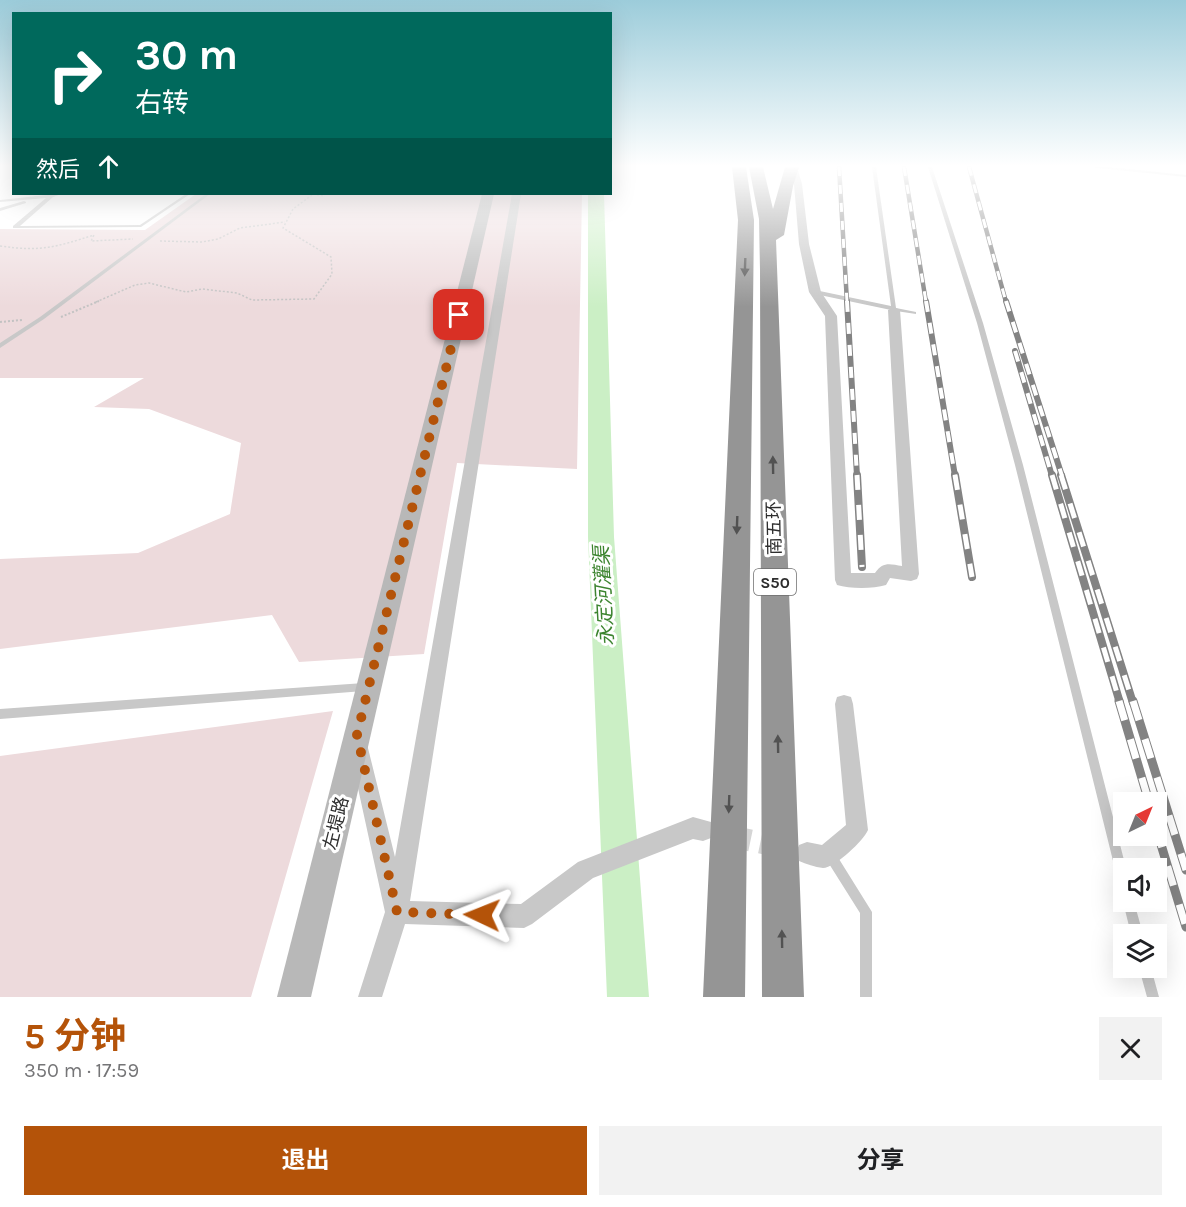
<!DOCTYPE html>
<html lang="zh">
<head>
<meta charset="utf-8">
<style>
  body { margin:0; font-family:Karla,"Noto Sans SC",sans-serif; background:#f2f2f2; color:#202124; height:100vh; display:flex; flex-direction:column; font-size:22px; white-space:nowrap }
  * { box-sizing:border-box; margin:0 }
  p { font-size:20px; color:#757577 }
  .icon { flex:none; width:33px; height:33px; fill:none; stroke:currentColor; stroke-width:2; stroke-linecap:round; stroke-linejoin:round }
  .map { position:relative; height:997px; overflow:hidden }
  .side { display:flex; flex-direction:column; background:#fff; flex:1 }
  .side>* { flex:none }
  .banner { position:absolute; left:12px; top:12px; width:600px; height:183px; border-radius:0px; box-shadow:0 6px 24px #0002; background:#00695c; color:#fff; overflow:hidden }
  .needle { width:39px; rotate:43deg }
  .buttons { position:absolute; left:1113px; top:792px; display:grid; gap:12px }
  .buttons a { display:grid; place-items:center; width:54px; height:54px; border-radius:0px; background:#fff; box-shadow:0 6px 24px #0002; font-size:30px }
  .pin { position:absolute; display:grid; place-items:center; width:51px; height:51px; color:#fff; margin:-26px; border-radius:12px; box-shadow:0 3px 9px #0006 }
  .me { position:absolute; width:66px; margin:-33px; rotate:272deg; stroke-linejoin:round; filter:drop-shadow(0 0 4px #0008) }
  .turn { display:flex; align-items:center; gap:21px; height:126px; padding:0 24px; font-size:27px }
  .turn .icon { width:78px; height:78px; stroke-width:2.5 }
  .turn b { display:block; font-size:42px; line-height:51px }
  .then { display:flex; align-items:center; height:57px; padding:0 24px; background:#0003; gap:12px; font-size:22px }
  .round { display:grid; place-items:center; flex:none; width:63px; height:63px; border-radius:0px; background:#f2f2f2 }
  .overview { display:flex; align-items:center; justify-content:space-between; height:102px; padding:0 24px }
  h1 { font-size:36px; font-weight:700; line-height:45px; color:#b45309 }
  .primary-button { display:flex; gap:12px; margin-top:auto; padding:12px 24px }
  .primary-button a { flex:1; height:69px; border-radius:0px; background:#b45309; color:#fff; font-size:24px; font-weight:700; line-height:69px; text-align:center }
  .primary-button a+a { background:#f2f2f2; color:#202124 }
  .map>svg:first-child { display:block }
</style>
</head>
<body>
<div class="map">
<svg width="1186" height="997" viewBox="0 0 1186 997">
  <rect width="100%" height="100%" fill="#fff"/>
  <!-- green -->
  <path fill="#eddadc" d="M196,194H582L577,469L457,463L424,654L299,662L272,615L0,649V559L138,553L230,514L241,443L149,409L94,407L144,378H0V229L145,230Z
    M333,711L251,997H0V756Z"/>
  <g fill="none" stroke-linecap="round" stroke-linejoin="round">
    <!-- river -->
    <path fill="#cbefc5" fill-rule="evenodd" d="M588,194H604L614,537L649,997H607L588,537Z"/>
    <!-- minor-tunnel -->
    <path stroke="#d5d5d5" stroke-width="22" stroke-dasharray="22 10" stroke-linecap="butt" d="M729,836L782,847"/>
    <!-- path-far1 -->
    <path stroke="#c2c2c2" stroke-width="1.5" stroke-dasharray="2 2" stroke-linecap="butt" d="M313,194L325,196
      M160,241L202,242L218,239L240,228L285,222
      M0,246C41,252 56,247 94,235L91,241L133,239
      M96,302L135,285L149,283L186,292L202,289L237,293L252,300L314,299L332,274L331,257L283,228L293,209L312,195"/>
    <!-- path -->
    <path stroke="#c2c2c2" stroke-width="2" stroke-dasharray="2 2" stroke-linecap="butt" d="M61,317L99,301
      M0,322L22,320"/>
    <!-- service -->
    <path fill="#c8c8c8" fill-rule="evenodd" d="M872,167H876L896,308L916,312V314L896,311L894,312L891,310L815,294L812,292L815,290L891,306Z
      M928,167H932L983,323L1023,465L1126,868H1124V886L1120,885L1118,881L1015,465L977,323Z
      M1088,167H1109L1186,175V177Z
      M56,194H61L53,197L20,226L140,225L186,194H190L141,227L15,228H13V226L46,198L0,202V200Z
      M206,194H210L44,319L0,348V343L40,317Z
      M24,201L26,202V203L0,211V208Z
      M364,683L367,684L369,687L367,690L364,691L0,719V709Z
      M830,850L834,851L872,912V997H860V913L826,859L825,855L826,851Z
      M1123,902H1134L1143,934H1131Z
      M1139,968H1151L1159,997H1147Z"/>
    <!-- minor -->
    <path fill="#c8c8c8" fill-rule="evenodd" d="M789,167H797L802,184L809,244L821,292L837,316L851,573H875C883,561 890,564 902,566L888,310L894,307L900,310L919,574L917,579L911,581L890,578L886,585C873,589 850,589 837,585L835,580L825,316L809,292L799,244L794,184Z
      M512,194H521L410,901L521,904L578,862L693,817L711,822L714,830L711,838L703,841L693,839L593,878L532,924L524,928L405,924L382,997H358L385,912L349,747L352,740L359,737L366,740L395,857Z
      M844,695L851,697L853,704L868,830C864,840 835,868 823,868C815,867 806,864 799,861L796,853L799,845L807,842L822,845L846,825L835,704L837,697Z"/>
    <!-- secondary -->
    <path fill="#b8b8b8" fill-rule="evenodd" d="M482,194H494L311,997H277Z"/>
    <!-- motorway -->
    <path fill="#959595" fill-rule="evenodd" d="M732,167H746L754,220L745,997H703L738,220Z
      M749,167H763L773,209L785,167H799L793,186L784,235L776,240L804,997H762L760,270L759,219Z"/>
    <defs>
      <path id="rail-far3" d="M839,167L847,302
        M904,167L926,302
        M969,167L1006,302"/>
      <path id="rail-far2" d="M847,301L857,476
        M926,301L955,476
        M1006,301L1062,476
        M1015,351L1052,476"/>
      <path id="rail-far1" d="M857,475L862,567
        M955,475L972,577
        M1052,475L1120,703
        M1061,475L1133,703"/>
      <path id="rail" d="M1119,701L1149,802
        M1133,701L1186,870
        M1156,828L1186,927"/>
    </defs>
    <!-- rail-far3 casing -->
    <use href="#rail-far3" stroke="#838383" stroke-width="4.5"/>
    <!-- rail-far2 casing -->
    <use href="#rail-far2" stroke="#838383" stroke-width="6"/>
    <!-- rail-far1 casing -->
    <use href="#rail-far1" stroke="#838383" stroke-width="8"/>
    <!-- rail casing -->
    <use href="#rail" stroke="#838383" stroke-width="9"/>
    <!-- rail-far3 -->
    <use href="#rail-far3" stroke="#fff" stroke-width="3" stroke-dasharray="9" stroke-linecap="butt"/>
    <!-- rail-far2 -->
    <use href="#rail-far2" stroke="#fff" stroke-width="4" stroke-dasharray="11" stroke-linecap="butt"/>
    <!-- rail-far1 -->
    <use href="#rail-far1" stroke="#fff" stroke-width="5" stroke-dasharray="15" stroke-linecap="butt"/>
    <!-- rail -->
    <use href="#rail" stroke="#fff" stroke-width="7" stroke-dasharray="20" stroke-linecap="butt"/>
  </g>
  <!-- one-way arrows -->
  <defs><path id="oneway-solid" d="M-6-.8H1V-3.2L6.5 0L1 3.2V.8H-6Z" transform="scale(1.5)"/></defs>
  <g fill="#525252">
    <use href="#oneway-solid" transform="translate(745 267) rotate(92)"/>
    <use href="#oneway-solid" transform="translate(773 465) rotate(-91)"/>
    <use href="#oneway-solid" transform="translate(737 525) rotate(92)"/>
    <use href="#oneway-solid" transform="translate(778 744) rotate(-91)"/>
    <use href="#oneway-solid" transform="translate(729 804) rotate(92)"/>
    <use href="#oneway-solid" transform="translate(782 939) rotate(-91)"/>
  </g>
  <!-- sky -->
  <linearGradient id="sky" x2="0" y2="1"><stop stop-color="#9cccda"/><stop offset="0.54" stop-color="#fff"/><stop offset="1" stop-color="#fff" stop-opacity="0"/></linearGradient>
  <rect width="1186" height="307" fill="url(#sky)"/>
  <g fill="none" stroke-linecap="round" stroke-linejoin="round">
    <!-- route -->
    <path stroke="#b45309" stroke-width="10" stroke-dasharray="0 18" d="M459,315L357,735L397,912L482,915"/>
  </g>
  <g text-anchor="middle" dominant-baseline="central" stroke-width="6" stroke-linejoin="round" paint-order="stroke">
    <!-- shield labels -->
    <rect fill="#fff" stroke="#6d6d6d" stroke-width="1.5" x="754" y="569" width="42" height="26" rx="4.5"/>
    <g font-size="16" font-weight="bold" fill="#2e2e2e">
      <text x="775" y="582">S50</text>
    </g>
    <!-- street labels -->
    <g font-size="18" fill="#2e2e2e" stroke="#fff">
      <text transform="translate(774 528) rotate(-91)">南五环</text>
      <text transform="translate(336 823) rotate(-76)">左堤路</text>
    </g>
    <!-- water labels -->
    <g font-size="20" font-style="italic" fill="#3c842f" stroke="#fff">
      <text transform="translate(604 596) rotate(-93)">永定河灌渠</text>
    </g>
  </g>
</svg>
<div class="buttons">
<a><svg class="needle" viewBox="-14 -14 28 28"><path d="M0-13l5 13h-10z" fill="#e53935"/><path d="M0 13l5-13h-10z" fill="#757577"/></svg></a>
<a><svg class="icon" aria-label="sound" viewBox="0 0 24 24"><path d="M4 9h4l5-4v14l-5-4H4zM17 9q2 3 0 6"/></svg></a>
<a><svg class="icon" aria-label="layers" viewBox="0 0 24 24"><path d="M12 4l9 5-9 5-9-5zM3 14l9 5 9-5"/></svg></a>
</div>
<div class="pin" style="left:459px;top:315px;background:#d93025"><svg class="icon" aria-label="arrive" viewBox="0 0 24 24"><path d="M6 21V4h12l-3 4 3 4H6"/></svg></div>
<svg class="me" style="left:482px;top:915px" viewBox="-20 -20 40 40"><path d="M0-17L14 15 0 8-14 15z" fill="#b45309" stroke="#fff" stroke-width="4"/></svg>
<div class="banner">
<div class="turn"><svg class="icon" aria-label="right" viewBox="0 0 24 24"><path d="M7 20v-9h11M14 6l5 5-5 5"/></svg><div><b>30 m</b>右转</div></div>
<div class="then">然后<svg class="icon" aria-label="ahead" viewBox="0 0 24 24"><path d="M12 20V5M6 11l6-6 6 6"/></svg></div>
</div>
</div>
<section class="side">
<div class="overview"><div><h1>5 分钟</h1><p>350 m · 17:59</p></div><a class="round"><svg class="icon" aria-label="close" viewBox="0 0 24 24"><path d="M6 6l12 12M18 6L6 18"/></svg></a></div>
<div class="primary-button"><a>退出</a><a>分享</a></div>
</section>
</body>
</html>
